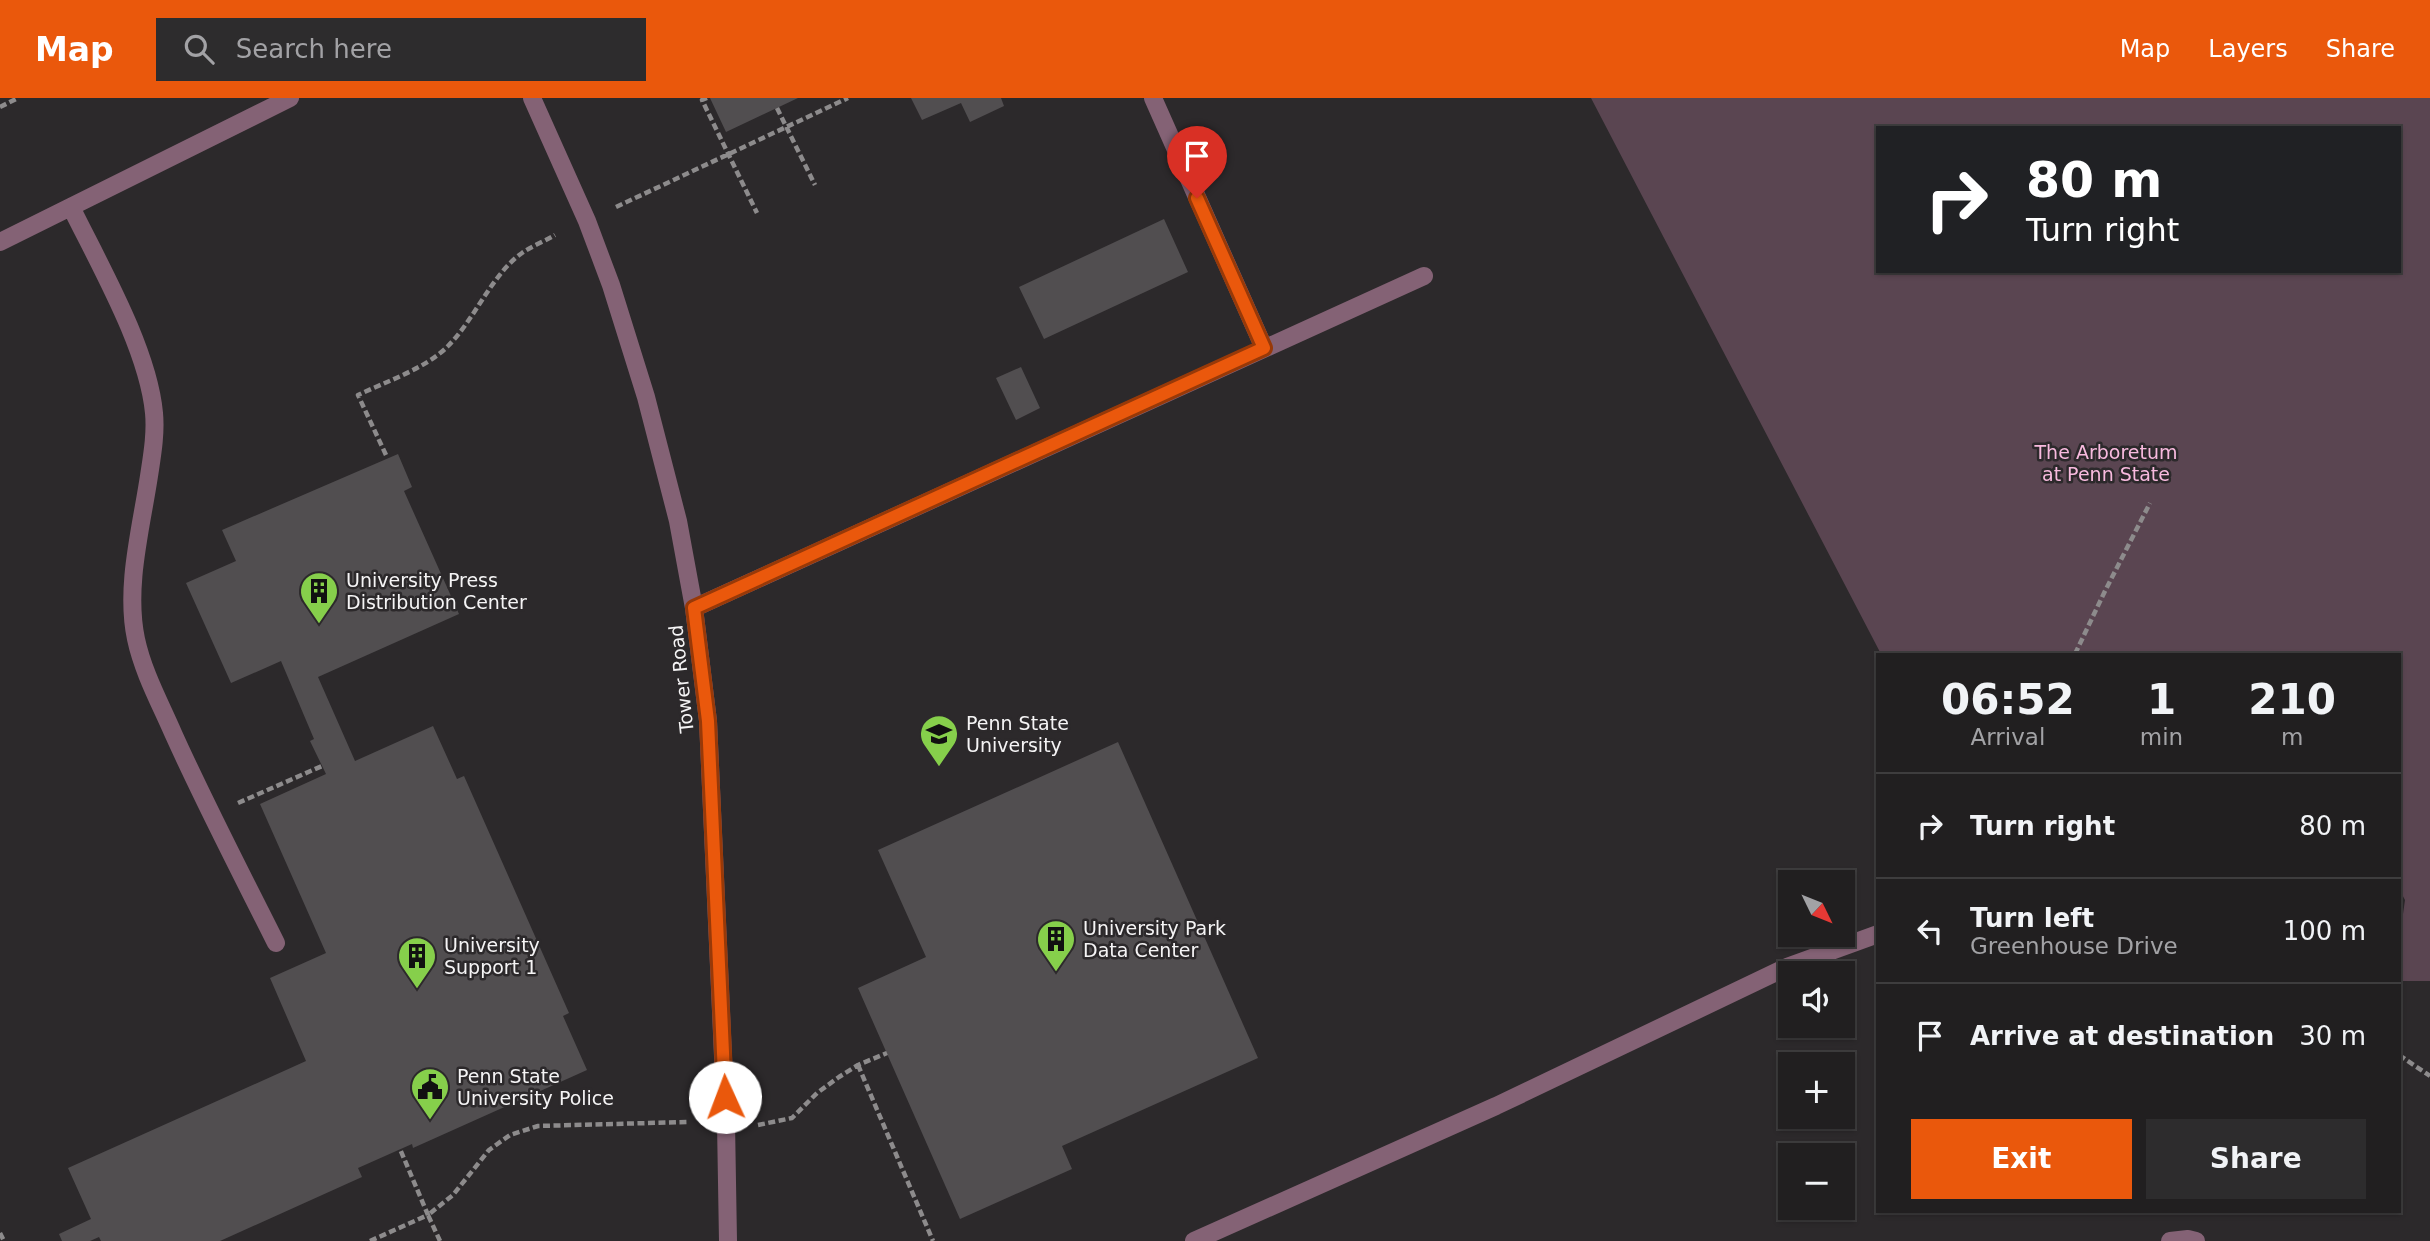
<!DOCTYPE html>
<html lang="en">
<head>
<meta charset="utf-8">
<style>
  body { margin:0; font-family:"DejaVu Sans",sans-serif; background:#2d2c2d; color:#f1f3f6; height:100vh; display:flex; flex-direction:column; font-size:26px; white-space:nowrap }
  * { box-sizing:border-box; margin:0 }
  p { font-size:23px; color:#a2a2a5 }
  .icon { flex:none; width:38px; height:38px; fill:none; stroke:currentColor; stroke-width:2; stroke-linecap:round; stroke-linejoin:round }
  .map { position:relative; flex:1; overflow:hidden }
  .details { position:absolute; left:1876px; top:555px; width:525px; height:560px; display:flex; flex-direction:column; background:#211f20; border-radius:0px; box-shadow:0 2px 5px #0004,0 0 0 2px #3e3d3e }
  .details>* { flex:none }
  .hud { position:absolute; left:1876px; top:28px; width:525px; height:147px; border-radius:0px; box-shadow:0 2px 5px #0004,0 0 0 2px #3e3d3e; background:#202124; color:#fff; overflow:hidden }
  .needle { width:46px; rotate:133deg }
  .fabs { position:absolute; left:1778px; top:772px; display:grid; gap:14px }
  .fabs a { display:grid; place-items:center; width:77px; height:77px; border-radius:0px; background:#211f20; box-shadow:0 2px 5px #0004,0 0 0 2px #3e3d3e; font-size:35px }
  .pin { position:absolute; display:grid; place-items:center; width:60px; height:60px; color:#fff; margin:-72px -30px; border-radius:50% 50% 50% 0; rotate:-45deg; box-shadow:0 0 7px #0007 }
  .pin .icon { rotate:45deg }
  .me { position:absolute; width:77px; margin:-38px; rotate:358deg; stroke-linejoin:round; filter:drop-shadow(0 0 5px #0008) }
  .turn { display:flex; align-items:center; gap:24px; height:147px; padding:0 35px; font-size:32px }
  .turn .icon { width:91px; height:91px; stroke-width:2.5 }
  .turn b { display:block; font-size:49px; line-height:60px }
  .eta { display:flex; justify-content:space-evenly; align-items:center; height:119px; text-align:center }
  .eta b { font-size:42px; font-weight:700; line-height:49px }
  .button { display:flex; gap:14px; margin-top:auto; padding:14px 35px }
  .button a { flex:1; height:80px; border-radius:0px; background:#ea580c; color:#fff; font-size:28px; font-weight:700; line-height:80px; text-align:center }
  .button a+a { background:#2d2c2d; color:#f1f3f6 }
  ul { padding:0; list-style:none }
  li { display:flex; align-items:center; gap:21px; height:105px; padding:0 35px; border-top:2px solid #3e3d3e }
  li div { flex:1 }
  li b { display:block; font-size:26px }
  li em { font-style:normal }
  header { display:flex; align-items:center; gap:42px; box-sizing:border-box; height:98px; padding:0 35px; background:#ea580c; color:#fff }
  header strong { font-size:33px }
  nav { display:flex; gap:38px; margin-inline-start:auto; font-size:24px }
  .search { width:490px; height:63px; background:#2d2c2d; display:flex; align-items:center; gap:18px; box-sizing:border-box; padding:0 24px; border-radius:0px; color:#a2a2a5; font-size:26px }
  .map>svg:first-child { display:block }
</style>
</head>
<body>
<header>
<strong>Map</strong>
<div class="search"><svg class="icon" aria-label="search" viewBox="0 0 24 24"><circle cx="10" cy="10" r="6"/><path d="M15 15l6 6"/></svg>Search here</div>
<nav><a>Map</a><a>Layers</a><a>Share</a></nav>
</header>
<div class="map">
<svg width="2430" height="1143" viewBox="0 0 2430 1143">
  <rect width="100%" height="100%" fill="#2c292b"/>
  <!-- green -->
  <path fill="#5a4551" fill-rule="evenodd" d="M1591,0H2430V883H2399V844L2405,802L2399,791V556H1881ZM1878,30H2399V173H1878Z"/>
  <!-- building -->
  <path fill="#514e50" d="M710,0H798L726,34Z
    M911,0H1001L1004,8L970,24L961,5L922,22Z
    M1164,121L1188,174L1044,241L1019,189Z
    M1021,269L1040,310L1016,322L996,280Z
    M398,356L412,389L404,393L459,516L318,579L355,663L433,628L457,681L464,678L569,915L563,918L587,972L413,1050L412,1046L358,1070L362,1079L220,1143H101L99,1139L90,1143H62L59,1136L91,1121L68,1070L306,963L270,880L326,855L260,706L326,676L310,643L314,641L281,563L231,585L186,485L236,463L222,432Z
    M1118,644L1258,960L1062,1048L1072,1071L960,1121L858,890L926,859L878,752Z"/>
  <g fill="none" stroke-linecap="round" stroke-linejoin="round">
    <!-- path -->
    <path stroke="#8d8b8c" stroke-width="4.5" stroke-dasharray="7 3.5" stroke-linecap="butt" d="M707,0L702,2L757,115
      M0,9L18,0
      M777,10L815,87
      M616,109L848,0
      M386,357L358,297C385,284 427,270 448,248C475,221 492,176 522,155C532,148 545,143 555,137
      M2075,556L2105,493L2150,405
      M238,705L322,668
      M2399,957L2430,978
      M858,967L933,1143
      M758,1027L792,1020L817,995L839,979L858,967L887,955
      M0,1135L4,1143
      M370,1143L428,1117L400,1051
      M440,1143L428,1117L453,1097L489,1052L510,1037L538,1028L687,1024"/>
    <!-- minor -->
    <path stroke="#846275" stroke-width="18" d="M532,0L587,123L611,187L646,299L678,423L694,510L708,623L726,1025L728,1143
      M1153,0L1264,250
      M71,109C100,168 148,251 154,315C156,336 152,358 149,378C141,431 125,489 136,541C143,574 160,605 173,635C205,706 241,775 276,845
      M0,144L290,0
      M694,510L1424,178
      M1194,1143L1496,1008L1787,869L1878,836
      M2170,1143L2188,1141L2196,1143"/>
  </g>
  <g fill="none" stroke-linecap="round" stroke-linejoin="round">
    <defs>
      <path id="route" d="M725,999L708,623L694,510L1264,250L1197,100"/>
    </defs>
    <!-- route casing -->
    <use href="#route" stroke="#983908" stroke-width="18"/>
    <!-- route -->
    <use href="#route" stroke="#ea580c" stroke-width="12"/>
  </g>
  <!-- icons -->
  <defs>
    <symbol id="building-pin" viewBox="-11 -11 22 30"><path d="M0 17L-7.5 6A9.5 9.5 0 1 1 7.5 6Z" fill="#86cf4b" stroke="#2c292b"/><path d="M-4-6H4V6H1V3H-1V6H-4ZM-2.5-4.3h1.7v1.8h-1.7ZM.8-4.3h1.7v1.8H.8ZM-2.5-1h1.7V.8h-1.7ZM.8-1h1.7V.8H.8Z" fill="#111"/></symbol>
    <symbol id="university-pin" viewBox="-11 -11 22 30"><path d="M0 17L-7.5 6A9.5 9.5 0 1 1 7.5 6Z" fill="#86cf4b" stroke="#2c292b"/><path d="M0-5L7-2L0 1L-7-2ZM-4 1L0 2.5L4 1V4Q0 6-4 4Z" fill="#111"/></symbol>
    <symbol id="civic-pin" viewBox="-11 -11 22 30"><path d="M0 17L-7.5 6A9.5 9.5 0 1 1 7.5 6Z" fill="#86cf4b" stroke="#2c292b"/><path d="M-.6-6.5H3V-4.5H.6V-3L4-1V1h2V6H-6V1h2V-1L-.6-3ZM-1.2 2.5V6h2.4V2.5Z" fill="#111"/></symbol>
  </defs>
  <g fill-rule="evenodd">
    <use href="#building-pin" x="297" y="471" width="44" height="60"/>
    <use href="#university-pin" x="917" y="614" width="44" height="60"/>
    <use href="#building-pin" x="1034" y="819" width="44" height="60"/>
    <use href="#building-pin" x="395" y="836" width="44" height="60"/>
    <use href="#civic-pin" x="408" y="967" width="44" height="60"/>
  </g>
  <g text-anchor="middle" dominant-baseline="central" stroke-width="5" stroke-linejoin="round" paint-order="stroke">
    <!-- park labels -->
    <g font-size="19" fill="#f8bade" stroke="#2c292b">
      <text x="2106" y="354">The Arboretum<tspan x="2106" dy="22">at Penn State</tspan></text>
    </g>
    <!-- poi labels -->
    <g font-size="19" fill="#f5f4f5" stroke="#2c292b" text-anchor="start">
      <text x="346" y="482">University Press<tspan x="346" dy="22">Distribution Center</tspan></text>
      <text x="966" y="625">Penn State<tspan x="966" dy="22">University</tspan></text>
      <text x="1083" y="830">University Park<tspan x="1083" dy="22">Data Center</tspan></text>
      <text x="444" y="847">University<tspan x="444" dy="22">Support 1</tspan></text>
      <text x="457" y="978">Penn State<tspan x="457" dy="22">University Police</tspan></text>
    </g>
    <!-- street labels -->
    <g font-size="19" fill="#f5f4f5" stroke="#2c292b">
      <text transform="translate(681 581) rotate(-96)">Tower Road</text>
    </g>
  </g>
</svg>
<div class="fabs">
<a><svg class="needle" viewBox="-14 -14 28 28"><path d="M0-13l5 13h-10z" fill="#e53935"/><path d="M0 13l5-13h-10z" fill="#a2a2a5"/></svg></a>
<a><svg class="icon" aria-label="sound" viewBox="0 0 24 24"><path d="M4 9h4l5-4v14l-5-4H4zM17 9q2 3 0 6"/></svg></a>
<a>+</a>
<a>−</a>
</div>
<div class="pin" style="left:1197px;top:100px;background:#d93025"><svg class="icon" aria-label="arrive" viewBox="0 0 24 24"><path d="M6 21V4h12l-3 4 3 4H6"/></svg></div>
<svg class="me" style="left:725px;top:999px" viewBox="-20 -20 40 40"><circle r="19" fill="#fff"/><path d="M0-13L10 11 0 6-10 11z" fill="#ea580c"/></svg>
<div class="hud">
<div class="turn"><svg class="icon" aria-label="right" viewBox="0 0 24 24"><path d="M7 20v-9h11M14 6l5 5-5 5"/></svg><div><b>80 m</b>Turn right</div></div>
</div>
<section class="details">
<div class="eta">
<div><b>06:52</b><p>Arrival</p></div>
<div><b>1</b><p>min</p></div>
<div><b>210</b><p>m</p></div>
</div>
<ul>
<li><svg class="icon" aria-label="right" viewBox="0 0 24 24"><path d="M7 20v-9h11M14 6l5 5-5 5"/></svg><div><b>Turn right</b></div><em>80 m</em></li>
<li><svg class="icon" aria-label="left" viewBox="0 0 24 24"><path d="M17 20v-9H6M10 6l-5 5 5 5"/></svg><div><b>Turn left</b><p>Greenhouse Drive</p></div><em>100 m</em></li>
<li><svg class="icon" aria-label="arrive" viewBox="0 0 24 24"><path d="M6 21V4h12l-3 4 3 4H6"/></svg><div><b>Arrive at destination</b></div><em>30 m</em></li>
</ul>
<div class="button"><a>Exit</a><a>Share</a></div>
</section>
</div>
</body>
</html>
